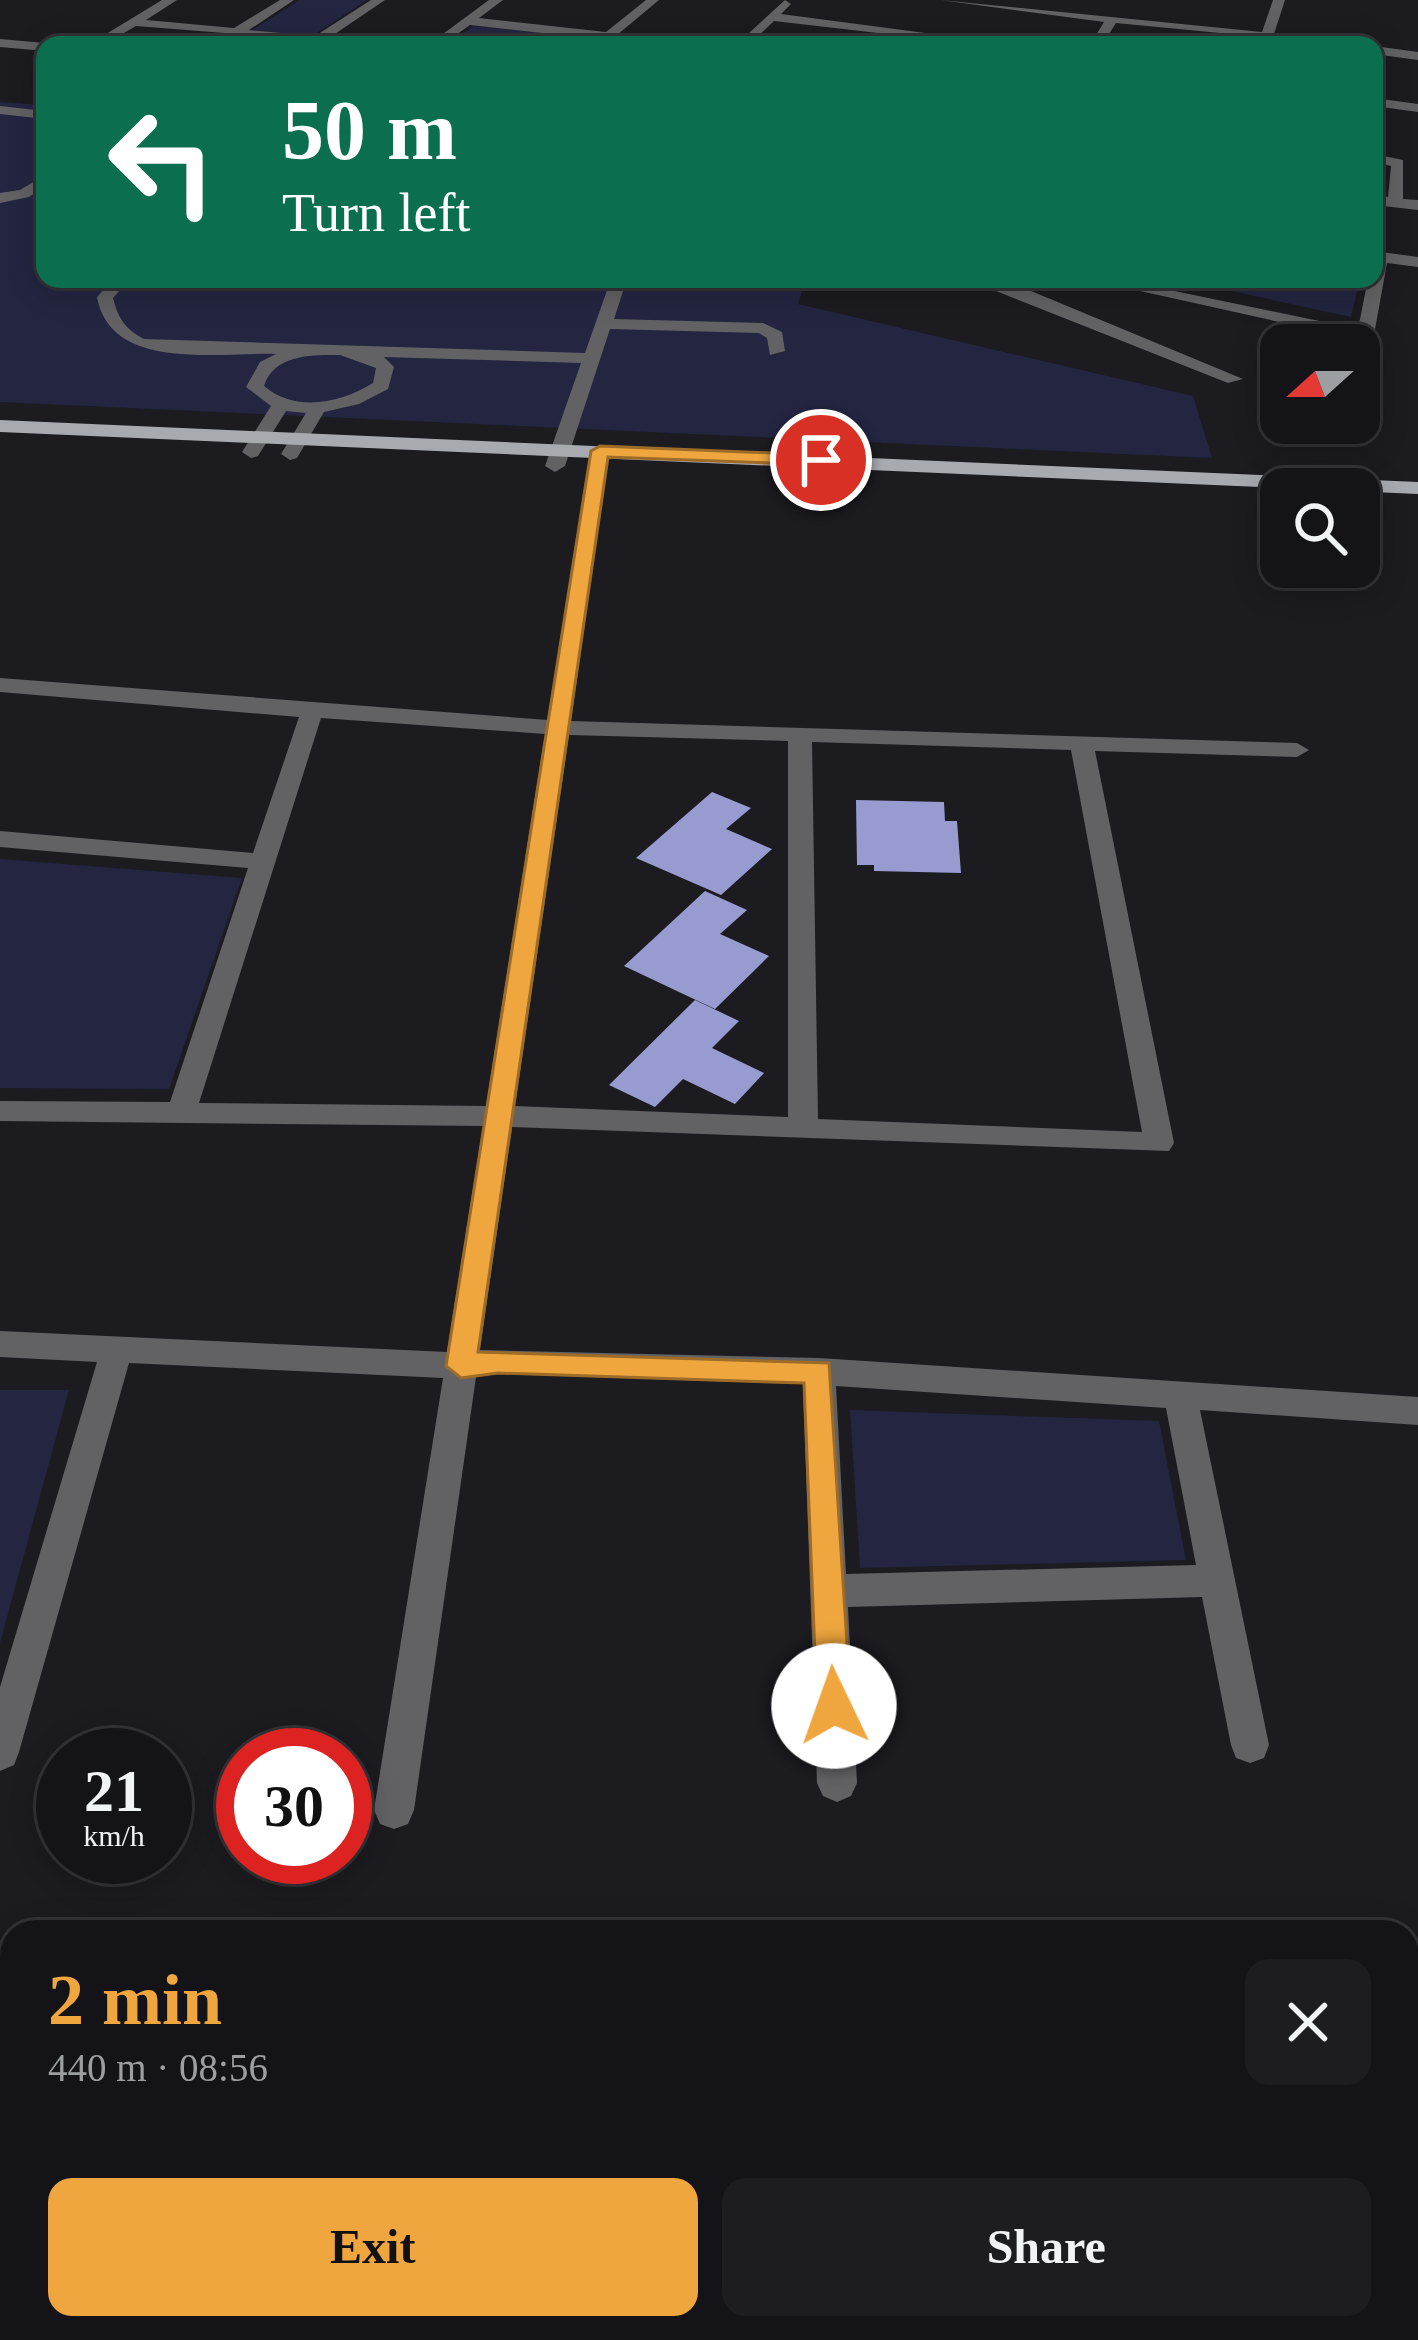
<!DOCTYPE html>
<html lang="en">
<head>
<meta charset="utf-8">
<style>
  body { margin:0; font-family:"Times New Roman",serif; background:#1d1d21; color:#f1f3f6; height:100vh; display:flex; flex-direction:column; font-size:45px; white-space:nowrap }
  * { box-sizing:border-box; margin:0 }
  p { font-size:39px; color:#9d9ea2 }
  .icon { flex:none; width:66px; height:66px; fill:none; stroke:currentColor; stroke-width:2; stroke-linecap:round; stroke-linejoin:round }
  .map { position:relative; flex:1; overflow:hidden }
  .sheet { position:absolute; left:0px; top:1920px; width:1419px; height:420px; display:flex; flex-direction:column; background:#141418; border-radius:36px 36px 0 0; box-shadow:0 6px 30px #0003,0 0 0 3px #333337 }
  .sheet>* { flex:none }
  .banner { position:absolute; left:36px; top:36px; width:1347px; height:252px; border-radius:24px; box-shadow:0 6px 30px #0003,0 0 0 3px #333337; background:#0b6e4f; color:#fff; overflow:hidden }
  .needle { width:78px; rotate:249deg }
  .tools { position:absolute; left:1260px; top:324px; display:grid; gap:24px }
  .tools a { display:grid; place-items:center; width:120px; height:120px; border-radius:24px; background:#141418; box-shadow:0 6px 30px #0003,0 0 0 3px #333337; font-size:60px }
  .speed { position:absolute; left:36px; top:1728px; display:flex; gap:24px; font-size:60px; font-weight:700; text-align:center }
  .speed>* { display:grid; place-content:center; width:156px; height:156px; border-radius:50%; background:#141418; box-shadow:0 6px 30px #0003,0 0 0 3px #333337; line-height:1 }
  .speed small { font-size:30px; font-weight:400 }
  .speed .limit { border:18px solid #d22; background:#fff; color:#111 }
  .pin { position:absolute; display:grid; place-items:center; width:102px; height:102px; color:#fff; margin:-51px; border:6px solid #fff; border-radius:50%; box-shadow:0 3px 12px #0007 }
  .me { position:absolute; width:132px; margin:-66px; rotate:357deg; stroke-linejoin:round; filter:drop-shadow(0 0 9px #0008) }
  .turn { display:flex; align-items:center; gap:42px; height:252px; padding:0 48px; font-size:54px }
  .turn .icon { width:156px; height:156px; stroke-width:2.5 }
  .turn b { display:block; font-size:84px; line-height:102px }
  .round { display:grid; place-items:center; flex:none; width:126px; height:126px; border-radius:24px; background:#1d1d21 }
  .summary { display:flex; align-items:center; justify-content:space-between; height:204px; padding:0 48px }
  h1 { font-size:72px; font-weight:800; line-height:90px; color:#f0a63e }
  .button { display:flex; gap:24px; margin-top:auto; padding:24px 48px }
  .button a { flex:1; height:138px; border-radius:24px; background:#f0a63e; color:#111; font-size:48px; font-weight:800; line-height:138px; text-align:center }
  .button a+a { background:#1d1d21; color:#f1f3f6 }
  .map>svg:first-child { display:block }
</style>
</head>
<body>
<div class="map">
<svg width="1418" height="2340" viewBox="0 0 1418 2340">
  <rect width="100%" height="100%" fill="#1b1b20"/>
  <!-- green -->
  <path fill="#242541" d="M300,0H367L312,36L252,30Z
    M473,26L587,37L578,45H447Z
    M0,102L45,105V279H806L798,304L1193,396L1212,458L0,402Z
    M1176,279H1360L1351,317Z
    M0,859L242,878L169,1089L0,1088Z
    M0,1390H69L0,1643Z
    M850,1410L1159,1421L1186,1560L860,1568Z"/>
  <!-- building -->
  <path fill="#989bcf" d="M712,792L751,808L726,829L772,849L721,895L636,858Z
    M856,800L944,802L945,821H957L961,873L874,871V865H857Z
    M705,891L747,910L720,934L769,956L715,1009L624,966Z
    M695,1000L739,1021L712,1048L764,1073L735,1104L683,1079L655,1107L609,1085Z"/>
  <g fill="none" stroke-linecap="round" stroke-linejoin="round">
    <!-- minor -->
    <path fill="#626265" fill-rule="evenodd" d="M162,0H177L146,20L234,28L280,0H294L249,30L315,36L371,0H385L329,38L373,45L136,26L103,45H88Z
      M489,0H503L479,18L606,32L646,0H659L605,45H591L597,39L470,25L442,45H428Z
      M785,0L791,4L781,14L971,39L965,43L774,21L749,45H736Z
      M940,0L1262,32L1273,0H1285L1274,34L1346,45L1116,23L1102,45H1090L1104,22Z
      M0,39L45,43L50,45H45V51L0,47Z
      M1374,46L1418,52V60L1374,54Z
      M1374,98L1418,104V112L1374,106Z
      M0,106L45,111V119L0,114Z
      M1374,154L1403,160V199L1418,200V210L1374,205V195L1388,197L1391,166L1374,162Z
      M45,175V186L29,197L0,203V193L20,190Z
      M1374,251L1418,257V267L1387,263L1370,357L1361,362L1356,339L1086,279H1117L1358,329L1368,279H1374Z
      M113,279H130L113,298C118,318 125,329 144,339L585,353L611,279H627L614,319L763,323L782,332L785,351L770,355L767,338L759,333L610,329L565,466L555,472L545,466L581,363L384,357L394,367L388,389L359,404L324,412L297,458L290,460L281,454L306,413L286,411L258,456L251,458L242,452L271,406L246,387L260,362L276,354C217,352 111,372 97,297ZM340,355L376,368L373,383C341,403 295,413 264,386C274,354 312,355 340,355Z
      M985,279H1002L1243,379L1228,383L996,291Z
      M593,447L609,451L571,721L1297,743L1309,750L1297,757L1095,751L1174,1143L1169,1151L512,1127L480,1350L819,1358L1418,1397V1425L1200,1410L1269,1745L1264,1758L1250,1763L1236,1758L1231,1745L1202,1597L848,1607L857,1783L851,1796L837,1802L823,1796L817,1783L803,1384L498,1374L476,1377L414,1810L408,1824L394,1829L380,1824L374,1810L443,1378L129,1363L19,1752L14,1765L0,1771V1687L97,1362L0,1357V1331L447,1352L483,1126L0,1121V1101L170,1102L248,868L0,847V831L253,853L299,717L0,692V678L548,720ZM321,718L545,734L486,1106L199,1103ZM569,735L788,741V1117L515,1106ZM812,742L1071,750L1142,1132L818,1119ZM836,1386L1166,1408L1196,1565L846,1574Z"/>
    <!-- major -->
    <path fill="#a9aab0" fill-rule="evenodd" d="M0,420L1418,482V494L0,432Z"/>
    <defs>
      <path id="rail" d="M1407,1979L1418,1978
        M0,2077L12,2076"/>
    </defs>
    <!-- rail casing -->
    <use href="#rail" stroke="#acadb0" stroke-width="18"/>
    <!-- rail -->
    <use href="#rail" stroke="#121217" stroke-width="14" stroke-dasharray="39" stroke-linecap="butt"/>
  </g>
  <!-- route -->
  <path fill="#f0a63e" stroke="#9c6c28" stroke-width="3" d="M600,446L821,455L830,460L821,465L608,457L478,1352L829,1363L851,1706L846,1718L834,1722L822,1718L817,1706L804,1383L498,1373L461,1378L446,1366L591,451Z"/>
</svg>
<div class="tools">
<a><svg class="needle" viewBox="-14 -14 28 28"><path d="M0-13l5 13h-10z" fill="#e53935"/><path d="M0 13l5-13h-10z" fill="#9d9ea2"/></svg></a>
<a><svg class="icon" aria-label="search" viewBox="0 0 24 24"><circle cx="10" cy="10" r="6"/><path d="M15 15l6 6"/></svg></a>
</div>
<div class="speed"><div>21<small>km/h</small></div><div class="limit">30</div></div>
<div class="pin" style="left:821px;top:460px;background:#d93025"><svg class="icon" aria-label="arrive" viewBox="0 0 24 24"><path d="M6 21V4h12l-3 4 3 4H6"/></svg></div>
<svg class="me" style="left:834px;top:1706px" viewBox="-20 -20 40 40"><circle r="19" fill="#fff"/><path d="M0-13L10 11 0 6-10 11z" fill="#f0a63e"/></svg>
<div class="banner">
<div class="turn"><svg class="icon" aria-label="left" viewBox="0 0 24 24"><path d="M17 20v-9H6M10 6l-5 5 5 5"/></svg><div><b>50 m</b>Turn left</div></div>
</div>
<section class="sheet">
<div class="summary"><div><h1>2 min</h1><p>440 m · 08:56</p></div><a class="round"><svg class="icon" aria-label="close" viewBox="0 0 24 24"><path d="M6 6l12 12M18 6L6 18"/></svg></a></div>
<div class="button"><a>Exit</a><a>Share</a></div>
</section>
</div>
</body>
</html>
